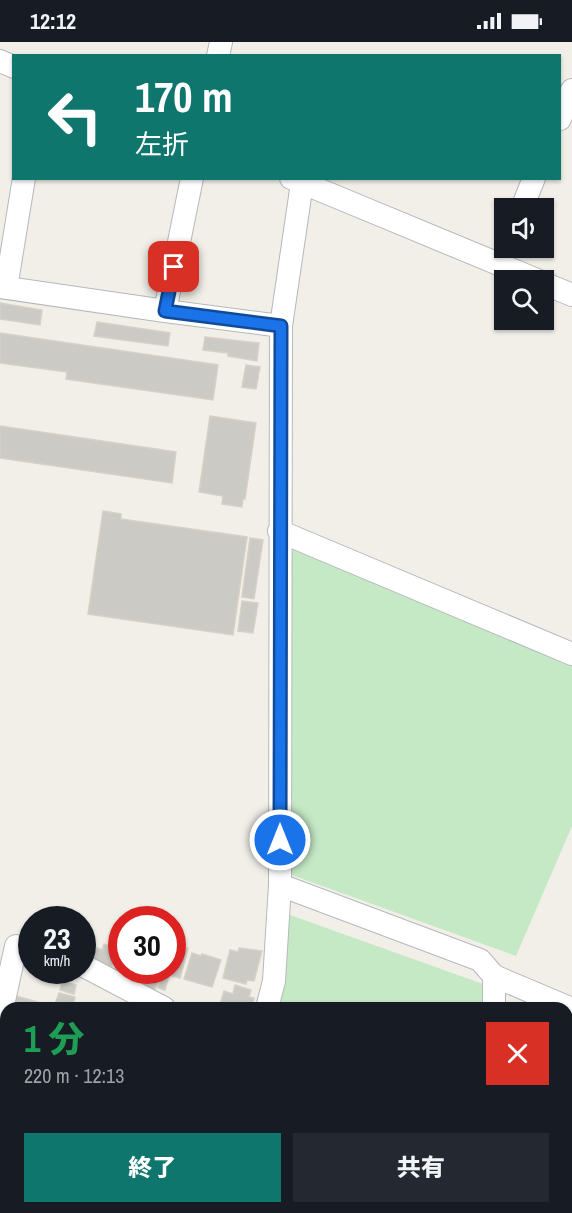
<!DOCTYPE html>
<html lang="ja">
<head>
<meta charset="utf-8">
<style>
  body { margin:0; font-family:"Archivo Narrow","Noto Sans JP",sans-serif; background:#242831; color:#f1f3f6; height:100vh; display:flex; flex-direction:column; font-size:22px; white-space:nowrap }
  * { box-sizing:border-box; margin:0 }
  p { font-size:20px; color:#9ea1a6 }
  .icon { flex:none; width:33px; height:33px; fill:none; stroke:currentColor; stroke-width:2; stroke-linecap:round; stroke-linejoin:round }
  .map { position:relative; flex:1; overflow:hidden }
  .panel { position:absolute; left:0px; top:960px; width:573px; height:212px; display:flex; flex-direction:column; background:#171b24; border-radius:18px 18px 0 0; box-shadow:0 2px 4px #0004 }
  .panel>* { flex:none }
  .banner { position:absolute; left:12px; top:12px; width:549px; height:126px; border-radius:0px; box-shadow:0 2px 4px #0004; background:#0f766e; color:#fff; overflow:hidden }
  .fabs { position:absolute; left:494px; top:156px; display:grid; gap:12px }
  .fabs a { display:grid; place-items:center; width:60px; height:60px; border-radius:0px; background:#171b24; box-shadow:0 2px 4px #0004; font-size:30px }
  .speed { position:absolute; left:18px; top:864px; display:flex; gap:12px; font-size:30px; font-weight:700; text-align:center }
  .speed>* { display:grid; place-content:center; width:78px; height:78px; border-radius:50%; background:#171b24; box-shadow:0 2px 4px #0004; line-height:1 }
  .speed small { font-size:15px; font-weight:400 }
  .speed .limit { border:9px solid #d22; background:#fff; color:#111 }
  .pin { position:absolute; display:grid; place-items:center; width:51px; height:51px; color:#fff; margin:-26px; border-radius:12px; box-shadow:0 3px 9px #0006 }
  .me { position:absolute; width:66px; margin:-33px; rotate:0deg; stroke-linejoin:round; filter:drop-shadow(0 0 4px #0008) }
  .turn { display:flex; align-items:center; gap:21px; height:126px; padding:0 24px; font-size:27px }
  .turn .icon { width:78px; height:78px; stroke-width:2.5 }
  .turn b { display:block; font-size:42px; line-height:51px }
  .round { display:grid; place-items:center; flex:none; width:63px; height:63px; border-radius:0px; background:#242831 }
  .head { display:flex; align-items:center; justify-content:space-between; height:102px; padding:0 24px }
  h1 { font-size:36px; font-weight:800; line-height:45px; color:#1e9e55 }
  .action { display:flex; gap:12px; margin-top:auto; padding:12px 24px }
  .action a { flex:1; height:69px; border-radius:0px; background:#0f766e; color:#fff; font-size:24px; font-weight:800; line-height:69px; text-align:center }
  .action a+a { background:#242831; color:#f1f3f6 }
  .status { display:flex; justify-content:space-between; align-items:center; height:42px; padding:0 30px; background:#171b24; direction:ltr }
  .status svg { height:16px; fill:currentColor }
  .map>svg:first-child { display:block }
</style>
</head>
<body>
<div class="status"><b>12:12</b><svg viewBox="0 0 49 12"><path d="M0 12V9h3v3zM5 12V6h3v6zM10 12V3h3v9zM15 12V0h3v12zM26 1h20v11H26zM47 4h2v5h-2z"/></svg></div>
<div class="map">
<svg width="572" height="1171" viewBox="0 0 572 1171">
  <rect width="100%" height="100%" fill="#f1efe8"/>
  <!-- green -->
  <path fill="#c5e8c5" d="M295,502L362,535L572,624V784L516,914L289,832L290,514Z
    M290,873L483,942L485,966H277L283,940Z"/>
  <!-- building -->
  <path fill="#cccac5" stroke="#d6d1c6" stroke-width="1.5" d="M0,261L42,268L40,283L0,277Z
    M97,280L170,291L168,304L94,294Z
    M0,291L218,323L213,358L66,337L67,330L0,321Z
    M205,295L259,301L257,319L228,314V311L203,308Z
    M246,323L260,325L256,347L242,345Z
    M210,374L256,381L245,457H243L242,465L222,462L223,454L199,450Z
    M0,384L176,410L172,441L0,416Z
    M103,469L121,472V477L247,495L233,593L88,572Z
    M250,496L263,498L254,557L242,555Z
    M242,559L258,561L253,591L238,589Z
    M104,902L121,910L120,914L117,912L111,926L82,913V903L93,907L94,905L102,908Z
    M186,906H188L180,936L169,933L165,948L158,946L163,928H172V907L185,911Z
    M239,906L262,909L254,939L247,938L246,942L223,936L230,908L238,910Z
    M192,911L201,914L202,912L221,918L212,945L184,937Z
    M122,914V928L162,930L153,953L114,932Z
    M62,939L76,943L74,952L60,948Z
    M235,943L251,948L249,955L254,956L251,966H219L224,949L233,952Z
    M59,951L75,955L72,966H9L13,953L54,965Z
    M0,1117L6,1119L5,1145L0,1143Z"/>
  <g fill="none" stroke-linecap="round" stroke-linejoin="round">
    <defs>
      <path id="minor" d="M218,14L221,0
        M0,19L14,25
        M560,77L572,48
        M291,136L537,238
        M522,166L534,136
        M543,241L572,253
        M0,245L165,269L281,284
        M6,246L24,136
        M165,269L192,136
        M279,489L572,612
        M280,843L480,918L494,934L572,967
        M82,923L164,966
        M267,966L274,939L280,843L281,284L302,141
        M494,966V934
        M0,977L16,904
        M0,1077L6,1078
        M204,1171L206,1166"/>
    </defs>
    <!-- minor casing -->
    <use href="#minor" stroke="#b5b8bc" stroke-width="24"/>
    <!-- minor -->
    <use href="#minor" stroke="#fff" stroke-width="22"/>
  </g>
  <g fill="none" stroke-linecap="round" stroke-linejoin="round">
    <defs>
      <path id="route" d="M174,225L165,269L281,284L280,798"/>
    </defs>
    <!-- route casing -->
    <use href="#route" stroke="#114b97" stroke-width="15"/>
    <!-- route -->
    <use href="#route" stroke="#1a73e8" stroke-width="10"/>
  </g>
</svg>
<div class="fabs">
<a><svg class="icon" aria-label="sound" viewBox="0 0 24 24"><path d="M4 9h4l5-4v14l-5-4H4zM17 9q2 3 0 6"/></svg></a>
<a><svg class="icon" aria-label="search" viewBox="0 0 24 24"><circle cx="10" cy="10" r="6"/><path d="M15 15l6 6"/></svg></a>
</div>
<div class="speed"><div>23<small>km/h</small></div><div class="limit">30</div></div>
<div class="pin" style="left:174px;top:225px;background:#d93025"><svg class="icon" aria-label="arrive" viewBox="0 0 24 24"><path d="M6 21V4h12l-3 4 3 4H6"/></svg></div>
<svg class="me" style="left:280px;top:798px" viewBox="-20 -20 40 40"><circle r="17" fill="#1a73e8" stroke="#fff" stroke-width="3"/><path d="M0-11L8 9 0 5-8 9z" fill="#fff"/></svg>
<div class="banner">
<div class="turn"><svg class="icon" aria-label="left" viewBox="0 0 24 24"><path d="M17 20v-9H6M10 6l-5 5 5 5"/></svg><div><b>170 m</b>左折</div></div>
</div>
<section class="panel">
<div class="head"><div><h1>1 分</h1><p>220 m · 12:13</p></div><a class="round" style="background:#d93025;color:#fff"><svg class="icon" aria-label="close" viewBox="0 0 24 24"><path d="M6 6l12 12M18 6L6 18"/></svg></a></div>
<div class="action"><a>終了</a><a>共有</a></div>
</section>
</div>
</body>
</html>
